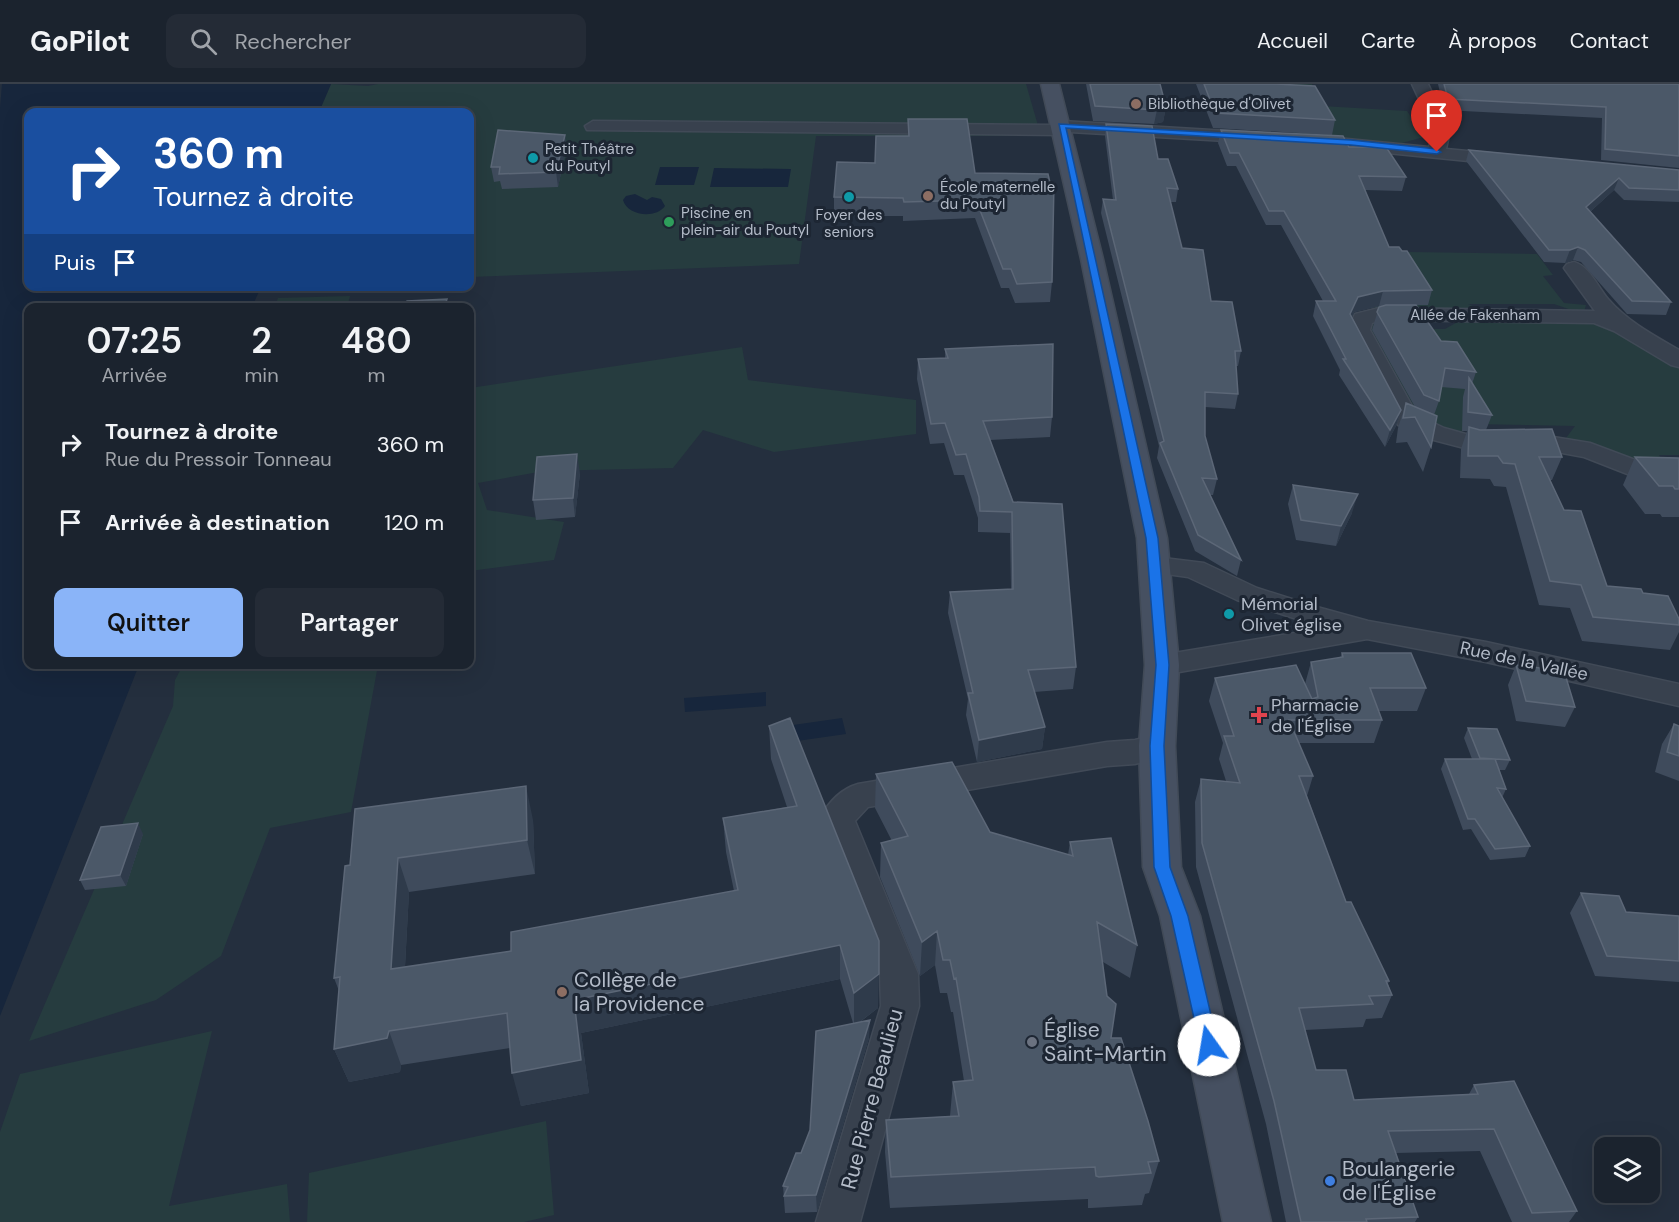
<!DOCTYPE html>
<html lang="fr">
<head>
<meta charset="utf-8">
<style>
  body { margin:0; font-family:"DM Sans",sans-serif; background:#242b36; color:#f1f3f6; height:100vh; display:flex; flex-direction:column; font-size:22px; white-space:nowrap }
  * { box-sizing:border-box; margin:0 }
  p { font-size:20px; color:#a0a4aa }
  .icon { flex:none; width:33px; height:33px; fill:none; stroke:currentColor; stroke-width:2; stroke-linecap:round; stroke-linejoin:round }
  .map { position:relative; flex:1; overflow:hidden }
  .drawer { position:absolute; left:24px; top:219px; width:450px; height:366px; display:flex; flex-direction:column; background:#1b232e; border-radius:12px; box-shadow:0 6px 24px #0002,0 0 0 2px #39404a }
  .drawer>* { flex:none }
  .guide { position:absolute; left:24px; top:24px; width:450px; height:183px; border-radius:12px; box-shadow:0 6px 24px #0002,0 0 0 2px #39404a; background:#1a4fa0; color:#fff; overflow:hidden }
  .controls { position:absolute; left:1594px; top:1053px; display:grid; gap:12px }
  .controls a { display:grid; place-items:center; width:66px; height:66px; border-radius:12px; background:#1b232e; box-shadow:0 6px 24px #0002,0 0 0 2px #39404a; font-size:30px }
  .pin { position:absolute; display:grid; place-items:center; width:51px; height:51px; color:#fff; margin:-62px -26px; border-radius:50% 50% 50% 0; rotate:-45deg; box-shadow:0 0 6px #0007 }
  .pin .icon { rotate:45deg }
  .me { position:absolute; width:66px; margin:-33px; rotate:347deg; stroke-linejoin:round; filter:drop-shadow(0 0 4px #0008) }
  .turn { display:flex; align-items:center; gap:21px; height:126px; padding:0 30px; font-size:27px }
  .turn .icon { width:78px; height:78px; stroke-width:2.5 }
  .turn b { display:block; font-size:42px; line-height:51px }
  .then { display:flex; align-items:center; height:57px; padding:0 30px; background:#0003; gap:12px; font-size:22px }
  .eta { display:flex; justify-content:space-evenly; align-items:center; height:102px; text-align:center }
  .eta b { font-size:36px; font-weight:600; line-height:42px }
  .primary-button { display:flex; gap:12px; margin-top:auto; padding:12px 30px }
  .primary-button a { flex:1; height:69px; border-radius:12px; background:#8ab4f8; color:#111; font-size:24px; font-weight:600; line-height:69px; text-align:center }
  .primary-button a+a { background:#242b36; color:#f1f3f6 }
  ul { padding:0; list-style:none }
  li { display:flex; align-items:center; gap:18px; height:78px; padding:0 30px }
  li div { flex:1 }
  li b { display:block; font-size:22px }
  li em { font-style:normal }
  header { display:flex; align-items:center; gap:36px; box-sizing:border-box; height:84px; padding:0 30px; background:#1b232e; border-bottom:2px solid #39404a }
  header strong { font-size:28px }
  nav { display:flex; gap:33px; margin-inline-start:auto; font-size:21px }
  .search { width:420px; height:54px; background:#242b36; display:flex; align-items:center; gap:15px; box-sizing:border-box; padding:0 21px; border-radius:12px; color:#a0a4aa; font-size:22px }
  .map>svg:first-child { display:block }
</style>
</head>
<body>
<header>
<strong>GoPilot</strong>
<div class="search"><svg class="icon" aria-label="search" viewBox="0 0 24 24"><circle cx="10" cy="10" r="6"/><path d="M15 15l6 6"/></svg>Rechercher</div>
<nav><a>Accueil</a><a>Carte</a><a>À propos</a><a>Contact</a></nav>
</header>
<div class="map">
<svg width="1679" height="1138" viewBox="0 0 1679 1138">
  <rect width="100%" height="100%" fill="#242f3e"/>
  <!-- green -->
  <path fill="#263c3f" d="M331,0L368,2L378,0H1026L1041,52H816L799,180L470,193V28H319Z
    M1250,0H1312L1316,12L1305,21L1407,27L1411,33L1419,34L1426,48L1424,53L1402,59L1294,52L1293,47Z
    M1343,167L1537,170L1553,191L1543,192L1564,219L1586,221L1584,228L1580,229L1554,220H1468L1490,229L1381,226L1372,223Z
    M350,212L347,223H275L278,214Z
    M1463,235L1591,239L1607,242L1679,281V371H1659L1666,384L1653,382L1566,354L1575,342L1472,340L1458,351L1416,333L1368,242L1376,236V244L1445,245Z
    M742,263L748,296L916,316V350L774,368L703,346L673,384L544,387L478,399L487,426L564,438L554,476L470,487V304Z
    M183,581H378L351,728L270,744L221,872L156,916L29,957L173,622L175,596Z
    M212,947L169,1122L287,1100L290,1138H0V1048L20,990Z
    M546,1037L554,1131L524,1138H307L309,1089Z"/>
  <!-- water -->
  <path fill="#17263c" d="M2,0H331L319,28H28V202L261,203L252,223L28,224V580L139,581L0,932V24Z
    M660,83H699L694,101H655Z
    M714,84L791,85L788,103H710Z
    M635,110L647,116L652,113L661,115L665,122C656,135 627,132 623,116L626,112Z
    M766,608V622L685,628L684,614Z
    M842,634L846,650L776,660L772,644Z"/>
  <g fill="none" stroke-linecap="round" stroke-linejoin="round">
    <defs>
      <path id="street" d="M1412,0H1428L1450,47L1446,65L1509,71L1515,72L1518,76L1515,80L1509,81L1306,61L1300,60L1297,56L1300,52L1306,51L1429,63L1434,47Z
        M593,37L1054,41L1062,37L1261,49L1267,50L1270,54L1267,58L1261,59L1070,48L1063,51L587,46L585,42Z
        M1574,178C1589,182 1598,203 1608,215C1628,238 1653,251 1679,266V283L1671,281L1614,247L1594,239L1381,236L1372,239L1370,246L1417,331L1444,344L1473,352L1535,350L1590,359L1646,380L1679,386V402L1630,391L1584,373L1535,364L1472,366L1426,354L1398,341L1348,246L1355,230L1379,224L1595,227L1564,184L1567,180Z
        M1155,473L1204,479L1257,504L1317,523L1368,537L1486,558L1679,600V622L1486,578L1367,555L1162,591L1151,588L1147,581L1151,574L1162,571L1325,544L1237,516L1188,493L1145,487L1141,481L1145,475Z
        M1157,651L1168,654L1173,662L1168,670L1135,680L1107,682L868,723L855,737L918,890L919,922L860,1138H816L881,922L880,890L820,734C828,719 841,705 858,700L1107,658L1135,656Z"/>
      <path id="secondary" d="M1041,0H1059L1103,175L1167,454L1179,581L1175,662L1181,783L1200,832L1271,1138H1223L1160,832L1143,783L1139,662L1145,581L1137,454L1081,175Z"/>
    </defs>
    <!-- street casing -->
    <use href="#street" stroke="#414a57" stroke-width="3"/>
    <!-- secondary casing -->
    <use href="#secondary" stroke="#414a57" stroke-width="3"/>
    <!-- street -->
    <use href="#street" fill="#38414e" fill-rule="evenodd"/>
    <!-- secondary -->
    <use href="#secondary" fill="#465061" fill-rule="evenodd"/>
  </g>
  <!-- wall -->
  <path fill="#3f4b5c" d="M1086,0H1160L1166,23L1163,38L1154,40L1093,37Z
    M1196,0H1276L1335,36L1332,51L1213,44Z
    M1438,0H1679V84L1601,76L1602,34L1444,26Z
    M908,35L975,89L1052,198L1050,218L1015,219L1009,204H1001L975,134L903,137V132H834V113L908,52Z
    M1106,40L1158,75L1178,105L1176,118H1170L1182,164L1211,217L1241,267L1238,282H1236L1238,310L1235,325L1205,323V352L1217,395L1213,411H1210L1241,476L1237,492L1195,467L1157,374L1159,362L1101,129L1103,115L1113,116L1105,52Z
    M1221,46L1349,63L1406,93L1402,107L1365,106L1389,163L1402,167L1432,206L1428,221H1416L1441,257L1476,288L1472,300L1492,331L1486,346L1562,373L1552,396H1550L1564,426L1607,502L1643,509L1679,535V548L1670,566L1582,557L1570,524L1539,521L1506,403L1494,402L1490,395L1460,394L1461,365L1467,347H1462L1463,313L1465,305L1441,303L1439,317L1434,331L1431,363L1423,388L1407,358L1396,359L1398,344L1406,319L1415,323L1372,246L1379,223L1383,222H1379L1354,228L1352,233L1401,326L1396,342L1385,363L1339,291L1340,286L1313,232L1316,217H1323L1281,141H1266L1236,82H1227L1218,59Z
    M565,51L566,66L558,103L502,105L500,97L494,98L491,83Z
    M1469,66L1679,86V118L1624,116L1614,106L1590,128L1671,218L1666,231L1627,230L1581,178L1573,176L1565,179L1544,178L1466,77Z
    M945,265L1052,333L1050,353L990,356L1076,583L1073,605L1034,608L1045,643L1042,665L977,678L966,631L968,615L948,529L950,508L1011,505L1010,449L978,448V434L964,391H954L944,359L930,360L917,295L918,275L945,274Z
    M1635,373L1679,374V433H1662L1660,430H1645L1623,401Z
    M580,389L575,433L536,436L533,416Z
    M1293,401L1352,429L1336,462L1296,456L1288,420Z
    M1342,569L1426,604L1417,627H1379L1382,636L1374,659H1299L1313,692L1307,712L1346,818L1389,897L1388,900L1392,911L1382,934L1366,935L1363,943L1305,946L1316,986L1354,1016L1469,1010L1474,1001L1577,1127L1569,1138H1512L1480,1067L1396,1069L1418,1133L1415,1138H1286L1266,1040L1196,783L1195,718L1201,695L1226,697L1219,675L1223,659L1209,617L1215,594L1305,600L1311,578L1340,574Z
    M1516,581L1575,623L1565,643L1516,637L1508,601Z
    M1674,640L1679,642V697L1655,688L1662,660Z
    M769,642L878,924L860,938L869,954L817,1128L785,1129L783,1102L801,1069L810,1046L853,939L840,895L581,949L589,1009L521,1022L510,964L401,981L400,988L349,998L334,965L339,907L334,894L350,781L533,736L535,790L409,808L405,883L511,867L734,807L726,768L723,734L787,723L771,675Z
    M1468,644L1510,676L1505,686H1499L1506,705L1502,714L1530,762L1525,773L1490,776L1471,745L1463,746L1441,685L1445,675H1472L1464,654Z
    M876,690L990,748L1068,771L1070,758L1137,861L1130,894L1103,878L1111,954L1159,1077L1149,1109L1145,1110L1142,1121L1091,1124H1088V1115L890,1124L885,1068L886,1036L950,1032L953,998L964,997L953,928H951L947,909H940L935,881L920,892L880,793L881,759L892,757L875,724Z
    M143,750L126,802L85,806L80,796Z
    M1581,809L1626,828L1679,832V898L1595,892L1570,829Z"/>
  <!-- shaded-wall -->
  <path fill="#2f3b4b" d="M1166,23L1163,38L1154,40L1157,26Z
    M565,51L566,66L558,103L556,88Z
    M1619,94L1614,106L1582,135L1586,123Z
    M1578,163L1573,176L1565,179L1570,166Z
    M1383,207L1379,222L1354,228L1346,245L1350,230L1358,213Z
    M447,215L449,224H444Z
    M1401,326L1396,342L1385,363L1390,346Z
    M577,370L580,389L575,433L573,414Z
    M1358,410L1352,429L1336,462L1341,442Z
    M1045,643L1042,665L977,678L979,656Z
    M526,702L533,736L535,790L527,756Z
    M138,739L143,750L126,802L120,791Z
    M398,774L409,808L403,918L391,885Z
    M937,847L935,881L920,892L922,858Z
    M840,861V895L581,949L589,1009L521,1022L512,989L574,916Z
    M879,890L878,924L854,942V909Z
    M870,936L869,954L817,1128L816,1111Z
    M389,947L401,981L400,988L349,998L334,965Z"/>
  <!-- building -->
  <path fill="#4b5868" stroke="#5c6777" stroke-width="1.5" d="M1090,0H1160L1166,23L1157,26L1095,22Z
    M1204,0H1276L1315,2L1335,36L1215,29Z
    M1444,0H1679V72L1605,65L1606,23L1448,15Z
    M908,35H967L975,89L1048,90L1050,99H1054L1052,198L1017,200L1011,185H1003L976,116L904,118L903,114L834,113L837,78L875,79L876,52H909Z
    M1106,40L1152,42L1158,75H1168L1178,105L1167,104L1182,164L1203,166L1211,217L1232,218L1241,267H1235L1238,310L1205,308V352L1217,395L1202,394L1241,476L1198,451L1160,359L1164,357L1103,115L1116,116Z
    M498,46L565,51L556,88L499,90L500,83H491Z
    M1221,46L1343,52L1349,63H1386L1406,93L1359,92L1389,163H1399L1402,167H1407L1432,206L1383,207L1358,213L1350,230L1401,326L1390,346L1343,275H1346L1316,217H1336L1284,127H1269L1239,69H1230Z
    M1469,66L1679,86V106L1629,104L1619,94L1586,123L1671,218L1632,217L1585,166L1578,163L1570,166H1549Z
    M447,215L444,224H405L407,217Z
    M1386,221H1416L1441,257L1457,258L1476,288L1445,284L1439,317L1424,311L1377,228L1379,223Z
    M1053,260L1052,333L983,337L1013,418L1062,420L1076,583L1028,586L1045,643L979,656L968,609H973L950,508L1013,505L1012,428L980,427L979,413L966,370L956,371L945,339L931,340L918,275L948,274L945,265Z
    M1469,294L1492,331L1468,328Z
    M1406,319L1437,332L1431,363L1415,333L1403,334Z
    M1469,343L1480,346L1552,345L1562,373H1539L1564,426L1581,427L1607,502L1641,505L1643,509L1668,512L1679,535V541L1593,533L1581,501L1550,497L1515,380L1503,379L1498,372H1468Z
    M577,370L573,414L533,416L537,373Z
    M1635,373L1679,374V405H1675L1673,402H1659Z
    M1293,401L1358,410L1341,442L1301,436Z
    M1342,569H1411L1426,604H1370L1382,636H1289L1313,692H1299L1346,818H1351L1389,897H1386L1392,911L1369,912L1373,920L1299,924L1316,986H1346L1354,1016L1478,1010L1474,1001L1514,997L1577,1127L1532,1129L1494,1045L1388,1047L1418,1133L1366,1135L1367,1138H1301L1274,1017L1202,759L1201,695L1240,699L1224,652H1234L1215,594L1296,581L1312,615L1318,613L1311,578L1343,573Z
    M1516,581L1564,587L1575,623L1526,617Z
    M790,634L879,857V890L854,909L840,861L574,916L581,976L512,989L507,929L389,947L387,954L334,965L340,893L334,894L345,782L350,781L355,725L526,702L527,756L398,774L391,885L511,867V848L738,806L723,734L797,722L769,642Z
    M1674,640L1679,642V672L1667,668Z
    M1468,644L1497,645L1510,676L1480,674Z
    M1445,675H1495L1506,705L1497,704L1530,762L1495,765L1475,735H1468Z
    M952,678L990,748L1073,772L1070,758L1111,754L1137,861L1097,838L1107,912L1116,920L1111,954H1121L1148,1037L1159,1077L1148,1078L1151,1089L1099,1093L1096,1092L1095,1083L891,1093L886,1036L959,1032L953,998L973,996L956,894L954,895L950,876H943L937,847L922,858L881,759L908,752L876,690Z
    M138,739L120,791L80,796L101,743Z
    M1581,809L1619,812L1626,828L1679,832V877L1607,872Z
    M870,936L816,1111L784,1112L788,1103L783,1102L796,1069H801L810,1046L816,947Z"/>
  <!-- route -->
  <path fill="#1a73e8" stroke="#114b97" stroke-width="1.5" d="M1059,40L1351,56L1437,65L1441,68L1437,70L1351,61L1066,44L1158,454L1169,581L1164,662L1170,783L1188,832L1218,961L1215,966L1209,969L1202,966L1200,961L1171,832L1154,783L1150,662L1156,581L1146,454Z"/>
  <!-- markers -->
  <g fill="#8d6e63" stroke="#1d2633" stroke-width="2">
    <circle cx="1136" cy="20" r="6"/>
    <circle cx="928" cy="112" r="6"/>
    <circle cx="562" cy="908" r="6"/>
  </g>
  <g fill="#0f9aa8" stroke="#1d2633" stroke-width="2">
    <circle cx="533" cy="74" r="6"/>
    <circle cx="849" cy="113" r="6"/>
    <circle cx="1229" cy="530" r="6"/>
  </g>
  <circle fill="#2e9e5b" stroke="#1d2633" stroke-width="2" cx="669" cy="138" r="6"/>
  <path fill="#e0444e" stroke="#1d2633" stroke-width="2" d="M1256 622h6v6h6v6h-6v6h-6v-6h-6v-6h6z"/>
  <circle fill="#6b7280" stroke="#1d2633" stroke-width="2" cx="1032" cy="958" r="6"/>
  <circle fill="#3f7fe0" stroke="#1d2633" stroke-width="2" cx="1330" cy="1097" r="6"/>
  <g text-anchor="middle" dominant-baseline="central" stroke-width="6" stroke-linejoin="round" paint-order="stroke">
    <!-- far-poi labels -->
    <g font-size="15" fill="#b4bcc9" stroke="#1d2633" text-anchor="start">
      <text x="1148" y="20">Bibliothèque d'Olivet</text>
      <text x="545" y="65">Petit Théâtre<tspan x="545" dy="17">du Poutyl</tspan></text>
      <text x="940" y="103">École maternelle<tspan x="940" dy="17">du Poutyl</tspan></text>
      <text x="681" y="129">Piscine en<tspan x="681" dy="17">plein-air du Poutyl</tspan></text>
      <text x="849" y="131" text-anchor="middle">Foyer des<tspan x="849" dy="17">seniors</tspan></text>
    </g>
    <!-- far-street labels -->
    <g font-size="15" fill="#b4bcc9" stroke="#1d2633">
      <text x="1475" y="231">Allée de Fakenham</text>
    </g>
    <!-- poi labels -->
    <g font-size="18" fill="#b4bcc9" stroke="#1d2633" text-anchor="start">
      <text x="1241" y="520">Mémorial<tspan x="1241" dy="21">Olivet église</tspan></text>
      <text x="1271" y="621">Pharmacie<tspan x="1271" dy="21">de l'Église</tspan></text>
    </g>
    <!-- street labels -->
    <g font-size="18" fill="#b4bcc9" stroke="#1d2633">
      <text transform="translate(1524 577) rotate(12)">Rue de la Vallée</text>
    </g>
    <!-- near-poi labels -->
    <g font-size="21" fill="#b4bcc9" stroke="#1d2633" text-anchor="start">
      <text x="574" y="896">Collège de<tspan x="574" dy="24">la Providence</tspan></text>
      <text x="1044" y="946">Église<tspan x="1044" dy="24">Saint-Martin</tspan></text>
      <text x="1342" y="1085">Boulangerie<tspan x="1342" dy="24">de l'Église</tspan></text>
    </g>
    <!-- near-street labels -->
    <g font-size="21" fill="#b4bcc9" stroke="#1d2633">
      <text transform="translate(872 1015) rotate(-75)">Rue Pierre Beaulieu</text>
    </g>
  </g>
</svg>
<div class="controls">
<a><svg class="icon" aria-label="layers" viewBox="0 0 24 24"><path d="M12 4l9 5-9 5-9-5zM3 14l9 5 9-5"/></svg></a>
</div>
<div class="pin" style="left:1437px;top:68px;background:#d93025"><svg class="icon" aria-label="arrive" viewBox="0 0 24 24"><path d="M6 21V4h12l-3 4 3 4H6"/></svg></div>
<svg class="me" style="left:1209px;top:961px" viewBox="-20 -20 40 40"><circle r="19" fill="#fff"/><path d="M0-13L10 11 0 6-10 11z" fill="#1a73e8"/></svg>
<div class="guide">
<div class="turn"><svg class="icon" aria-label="right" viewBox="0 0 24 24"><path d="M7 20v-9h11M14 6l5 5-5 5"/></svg><div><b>360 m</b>Tournez à droite</div></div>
<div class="then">Puis<svg class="icon" aria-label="arrive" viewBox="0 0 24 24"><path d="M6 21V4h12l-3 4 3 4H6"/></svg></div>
</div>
<section class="drawer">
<div class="eta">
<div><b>07:25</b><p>Arrivée</p></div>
<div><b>2</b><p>min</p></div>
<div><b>480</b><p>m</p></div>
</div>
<ul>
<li><svg class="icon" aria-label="right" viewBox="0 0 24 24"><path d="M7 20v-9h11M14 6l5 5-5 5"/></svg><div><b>Tournez à droite</b><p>Rue du Pressoir Tonneau</p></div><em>360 m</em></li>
<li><svg class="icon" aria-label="arrive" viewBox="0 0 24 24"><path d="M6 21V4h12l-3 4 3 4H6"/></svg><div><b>Arrivée à destination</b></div><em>120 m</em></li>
</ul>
<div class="primary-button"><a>Quitter</a><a>Partager</a></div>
</section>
</div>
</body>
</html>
